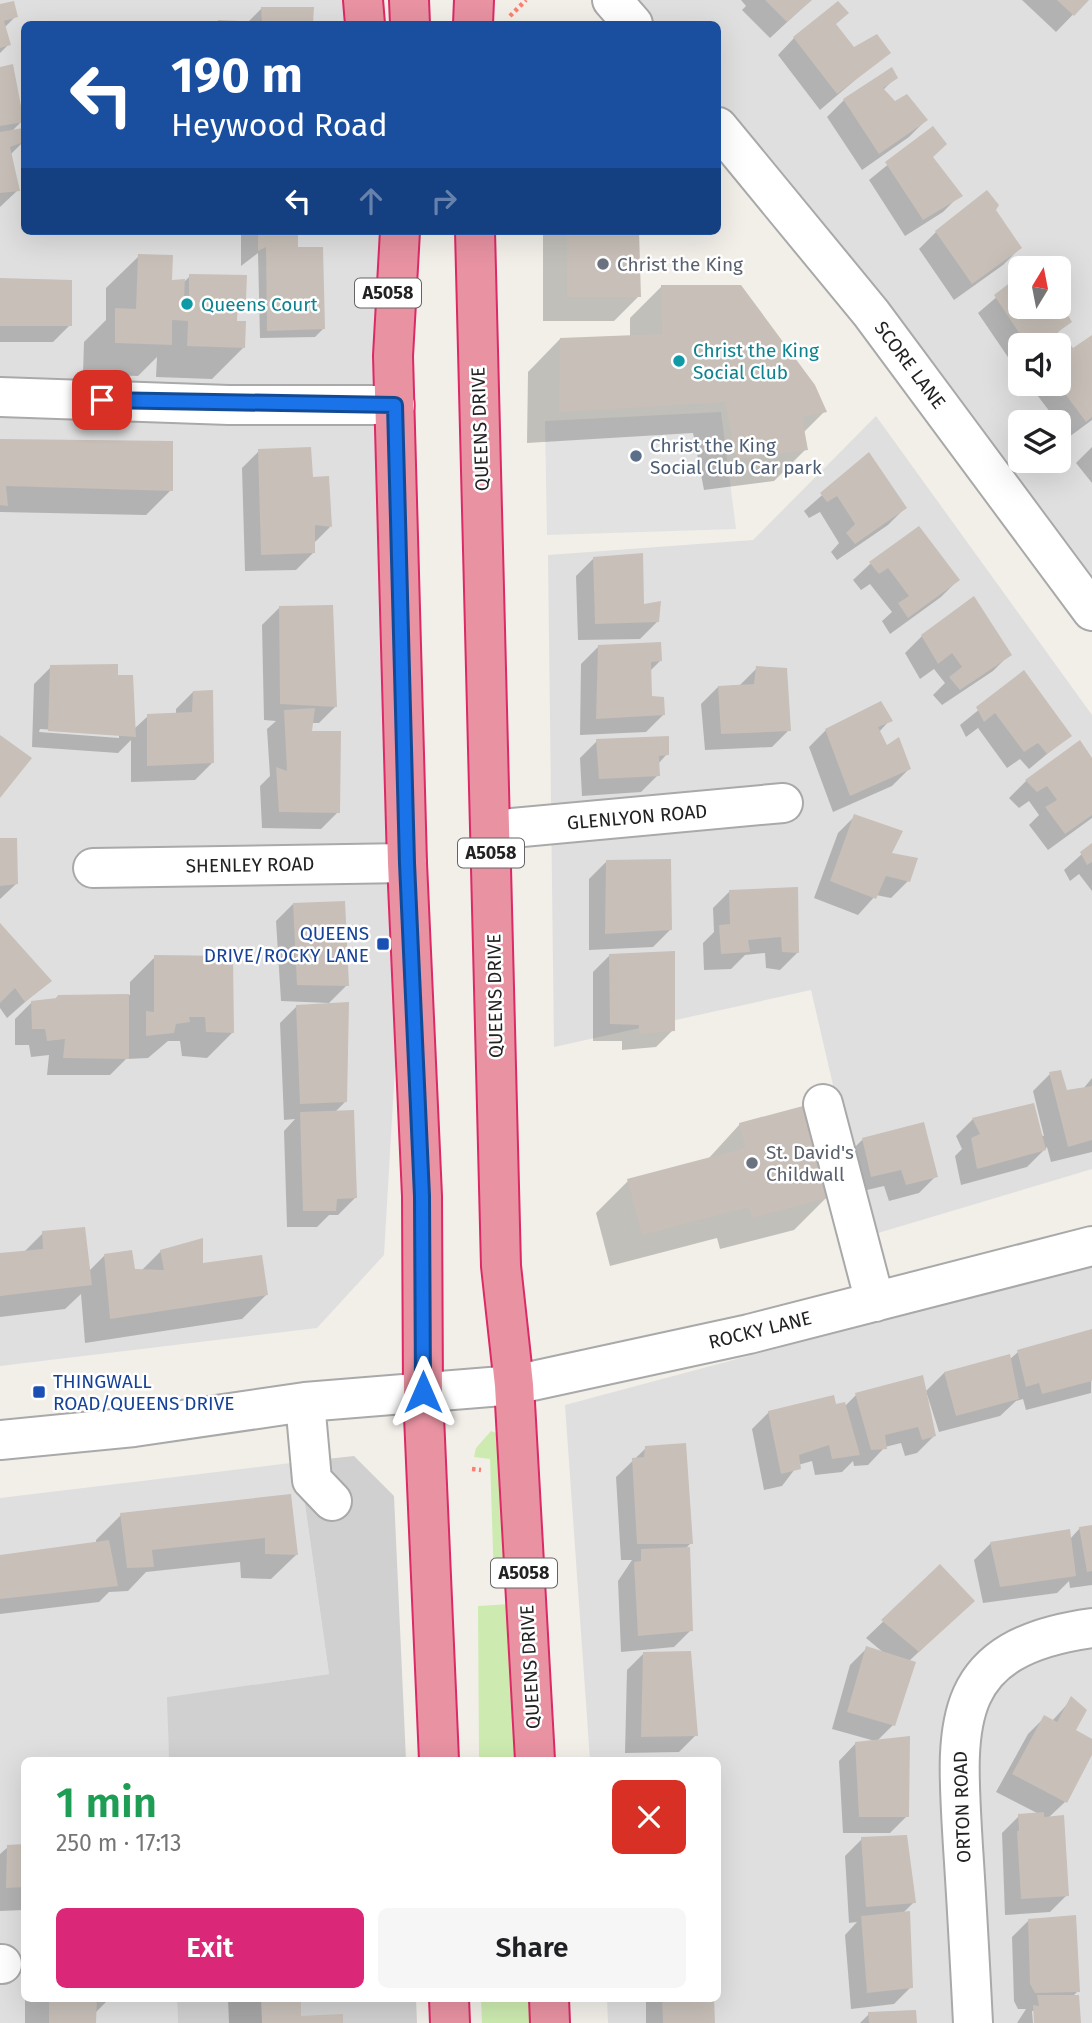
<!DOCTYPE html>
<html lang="en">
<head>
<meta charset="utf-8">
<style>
  body { margin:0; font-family:"Fira Sans",sans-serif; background:#f6f6f6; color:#202124; height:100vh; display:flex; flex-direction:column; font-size:26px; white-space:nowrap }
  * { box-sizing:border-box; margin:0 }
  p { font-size:23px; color:#757577 }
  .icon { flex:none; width:38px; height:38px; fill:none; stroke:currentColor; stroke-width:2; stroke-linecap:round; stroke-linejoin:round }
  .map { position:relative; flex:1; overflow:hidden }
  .panel { position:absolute; left:21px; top:1757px; width:700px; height:245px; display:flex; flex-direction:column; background:#fff; border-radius:10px; box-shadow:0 7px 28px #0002 }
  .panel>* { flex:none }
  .hud { position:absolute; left:21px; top:21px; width:700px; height:214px; border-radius:10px; box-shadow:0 7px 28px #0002; background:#1a4fa0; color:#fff; overflow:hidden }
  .needle { width:46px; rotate:10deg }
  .controls { position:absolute; left:1008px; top:256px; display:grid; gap:14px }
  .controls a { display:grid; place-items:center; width:63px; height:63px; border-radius:10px; background:#fff; box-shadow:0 7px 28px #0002; font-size:35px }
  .pin { position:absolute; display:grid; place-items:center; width:60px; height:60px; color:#fff; margin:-30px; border-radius:14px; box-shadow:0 4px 10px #0006 }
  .me { position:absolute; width:77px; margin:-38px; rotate:0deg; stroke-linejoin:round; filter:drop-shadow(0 0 5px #0008) }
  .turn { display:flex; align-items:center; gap:24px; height:147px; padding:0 35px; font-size:32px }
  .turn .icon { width:91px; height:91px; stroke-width:2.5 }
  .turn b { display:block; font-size:49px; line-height:60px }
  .lanes { display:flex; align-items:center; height:66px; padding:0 35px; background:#0003; justify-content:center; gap:35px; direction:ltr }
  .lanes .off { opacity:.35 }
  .round { display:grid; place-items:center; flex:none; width:74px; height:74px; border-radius:10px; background:#f6f6f6 }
  .summary { display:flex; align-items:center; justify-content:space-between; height:119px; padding:0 35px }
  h1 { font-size:42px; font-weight:600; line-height:52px; color:#1e9e55 }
  .action { display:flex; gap:14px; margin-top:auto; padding:14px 35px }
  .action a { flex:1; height:80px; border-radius:10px; background:#db2777; color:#fff; font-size:28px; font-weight:600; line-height:80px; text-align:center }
  .action a+a { background:#f6f6f6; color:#202124 }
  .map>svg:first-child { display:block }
</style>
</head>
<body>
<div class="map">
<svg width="1092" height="2023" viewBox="0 0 1092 2023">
  <rect width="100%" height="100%" fill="#f2efe9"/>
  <!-- residential -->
  <path fill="#e0dfdf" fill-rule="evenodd" d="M0,0H363L365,24H24V231H382L407,863L384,1255L317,1328L0,1366Z
    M636,0H1092V584L718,104V24H655ZM1020,268H1059V306H1020ZM1020,345H1059V383H1020ZM1020,422H1059V460H1020Z
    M876,416L1092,715V1169L868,1236L811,990L554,1047L548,555L753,540Z
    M1092,1264V2023H608L607,1999L718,1998V1760H590L565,1405Z
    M299,1462L329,1674L168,1697L169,1760H24V1998L177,1999L178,2023H0V1498Z"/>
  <!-- religious -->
  <path fill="#d0d0d0" d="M354,1456L394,1496L406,1760H169L167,1697L329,1674L299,1462Z
    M177,1999H416L417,2023H178Z"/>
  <!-- grass -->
  <path fill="#cdebb0" d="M491,1431L496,1433L507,1581H494L490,1459L474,1457L476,1448Z
    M510,1604L520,1760H479L478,1606Z
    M481,1999H534L536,2023H482Z"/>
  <!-- parking -->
  <path fill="#e2e2e2" d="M721,412L736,529L547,535L545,421Z"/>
  <!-- shadow -->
  <path fill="#0003" fill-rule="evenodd" d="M741,0H811L770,38L742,10L746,6Z
    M1022,0H1087L1056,32Z
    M0,5L16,16L4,28L9,44L0,53Z
    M262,8L312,9L311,24H216L219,22L247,23Z
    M834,25L853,49L888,52L820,110L778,55L794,38Z
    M0,69L22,121L12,131L24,141L10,155L18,190L0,207Z
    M896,77L882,91L895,103L926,120L909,137L862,170L827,117L844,100Z
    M933,128L931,157L960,195L943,212L905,236L869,180Z
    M994,210L1020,248L1003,265L954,300L919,249L936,232Z
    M241,231H296L297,249L323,329L315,337L260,338L258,253L241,266Z
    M543,231H637L639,296L614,321H543Z
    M139,256L171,281H185L190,276L244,299L236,308V322L244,347L212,379L156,377L157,357L138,376L83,374L84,342L106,320V288Z
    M1020,277V306H1059V304L1070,321L1044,345H1020V361L1014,366L978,313Z
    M0,279L70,325L53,342H0Z
    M662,286L825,411L803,433L806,449L774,481L704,490L693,433L527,443L528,372L560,339L630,337V318Z
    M1092,337V420L1069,437L1028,383H1059V346L1066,341L1073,351Z
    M0,441L171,490L146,515L0,512Z
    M1092,447V483L1076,463Z
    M259,451L311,478L330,527L313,544V553L296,570L245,571L242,468Z
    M869,454L905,508L888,525L837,560L831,552L839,543L820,512L809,518L804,511Z
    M919,528L958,580L941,597L890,634L882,621L892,612L870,584L861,590L853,580L870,564Z
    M593,559L657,622L640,639L578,640L576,576Z
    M279,608L336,706L319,723H311L310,733L338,812L321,829L262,828L260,786L270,776L267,729L276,721L264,720L262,625Z
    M922,636L1010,654L993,671L942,705L933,695L945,683L934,669L920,679L905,653Z
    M598,647L661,660L650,671V697L663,715L646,732L580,735L581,664Z
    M51,667L116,677L134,729L148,716L176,714V709L193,692L212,763L195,780L131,782V740L118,753L32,747L34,684ZM40,729L119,734V738L39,732Z
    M757,668L789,730L772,747L705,750L701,704L718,687L740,685Z
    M1024,673L1070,735L1029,769L1020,759L1007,768L978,728L966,737L960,725Z
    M890,720L879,732L886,748L909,769L892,786L833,812L809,747L826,730Z
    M597,741L667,754L658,764V775L641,792L582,796L580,758Z
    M1079,742L1092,761V818L1048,850L1029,825L1039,815L1029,801L1019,808L1009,798L1026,781Z
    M855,816L890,854L908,881L891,898L876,895L858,915L814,898L838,833Z
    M0,839L16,884L0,899Z
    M1092,845V891L1079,874L1070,881L1064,870Z
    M606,862L670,930L653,947L589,950V879Z
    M796,889L797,953L780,970L766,968L765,953L745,955L731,969L704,970L703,943L714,932L713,908L730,891Z
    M293,904L347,985L329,1003L281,1001L276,921Z
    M0,926L49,981L7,1018L0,1008Z
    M610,955L673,1030L656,1047L622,1050V1041H593V972Z
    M155,957L232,1033L207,1058L182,1056L180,1041H168L148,1058L126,1059L110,1075H47L49,1055L31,1057L29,1045H15V1019L32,1002L54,1000L58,996L130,995V982Z
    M297,1006L346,1101L334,1113L355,1198L338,1215H329L317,1227H287L284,1131L295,1119L284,1120L280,1023Z
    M1050,1074L1066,1092L1083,1089L1092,1078V1152L1051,1162L1047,1147L1027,1167L961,1185L955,1156L962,1149L956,1136L973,1119L1044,1136L1033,1091Z
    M740,1124L826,1198L794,1230L720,1249L717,1238L610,1266L596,1213L628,1181L708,1159Z
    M862,1140L936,1176L919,1193L889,1201L884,1186L854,1193L845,1157Z
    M43,1233L88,1272L104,1256L133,1271H141L161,1251L202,1264L267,1294L242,1319L85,1343L81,1294L65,1309L0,1317V1255L23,1253Z
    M1092,1331L1091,1393L1026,1410L1023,1399L1016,1401L1000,1416L939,1432L926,1391L944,1373L1009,1360L1018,1352Z
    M921,1377L934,1436L917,1453L905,1456L901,1443L885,1447L868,1465L854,1466L853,1461L842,1472L815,1475L812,1461L798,1465L782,1486L764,1490L752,1429L769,1412L845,1406L856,1395Z
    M646,1448L691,1543L685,1549L691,1630L674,1647L621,1652L618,1581L632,1560H621L616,1477Z
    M290,1496L296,1555L271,1579L241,1578L240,1562L146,1572L128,1591L109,1592L99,1602L0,1614V1557L96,1544V1540L121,1515Z
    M1092,1526V1585L1070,1588L1069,1581L1057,1593L983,1603L974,1560L991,1543L1070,1539L1080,1528Z
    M940,1567L956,1617L908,1662L893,1725L877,1741L907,1816L890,1833H843L839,1761L856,1743L875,1741L832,1729L850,1665L867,1648L884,1653L866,1638Z
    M644,1653L696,1735L679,1752L625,1753L627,1670Z
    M1072,1699L1073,1730L1092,1742V1751L1065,1802L1048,1818L1067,1895L1050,1912L1005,1915L1002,1833L1019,1816L1039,1814L996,1792L1028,1734L1045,1717L1052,1721Z
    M862,1839L914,1902L903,1913L911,1987L894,2004L851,2009L845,1935L857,1922L849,1923L845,1856Z
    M24,1846V1910L0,1911V1854L8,1847Z
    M1029,1920L1078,1991L1073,1996L1079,2023H1036L1035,2011H1032L1033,2023H1017L1026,2009H1018L1014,2001L1012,1937Z
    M25,1998H109V1999L95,2013V2023H25Z
    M228,1998H299L300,2017L342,2023H229Z
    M646,1998H712L714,2023H646Z
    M869,2014L915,2023H860Z"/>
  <!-- building -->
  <path fill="#c7bfb8" d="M765,0H812L787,22Z
    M1057,0H1089L1074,16Z
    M14,1L18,17L4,21L11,45L0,48V4Z
    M838,1L849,13L836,24L854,47L877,34L891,53L837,94L793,37Z
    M261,7H314L313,24H217L218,20L262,22Z
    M13,64L24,122L0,126V67Z
    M892,67L898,78L883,88L895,101L907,94L928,120L879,154L843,99Z
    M933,126L947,144L933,157L963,196L923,220L885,162Z
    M23,128L24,142L10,147L20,191L0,193V132Z
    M987,190L999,205L996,210L1022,248L972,284L935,231Z
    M258,231H298V247H323L325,329L267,331L266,247L258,251Z
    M567,231H639L641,297H567Z
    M138,254L173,255L172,280L185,279L184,299H189V274L247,275L246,300H238L237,321H246L245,348L187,346L188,321L172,320V345L115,343V308L136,309Z
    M1020,275V306H1059V300L1072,322L1039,345H1027L994,295Z
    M0,278L72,280V326H0Z
    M661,285H741L815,385L827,412L802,417L808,450L736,459L725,402L559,412L560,338L662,334Z
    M1092,335V417L1086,422L1057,383L1059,344L1066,339L1073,348Z
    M0,439L173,441V491L6,486L8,506L0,505Z
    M311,447L313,477L329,476L332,527L315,525V553L261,555L258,449Z
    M869,452L907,508L855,544L846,533L855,524L837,496L827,502L820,493Z
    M919,526L960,580L908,618L898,603L909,596L888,568L879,574L869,562Z
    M643,553L644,604L661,601L659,622L595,624L593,557Z
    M974,596L1012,655L960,690L949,677L962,667L952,653L938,664L921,635Z
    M333,605L337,707L280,704L279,606Z
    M661,642L662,661L651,662L652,696L664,697L665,715L596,719L598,645Z
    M118,664V675H133L136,737L48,731L50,665Z
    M756,666L787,668L791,731L721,734L718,686L754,684Z
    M1024,670L1072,736L1047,754L1038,743L1024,752L995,713L984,722L976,707Z
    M213,690L214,763L147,766V714L192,712L193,691Z
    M881,701L893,721L878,727L887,745L899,737L911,769L850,796L825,729Z
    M315,708L312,731H341L340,813L279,812L276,767L287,771L284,710Z
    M0,735L32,758L0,798Z
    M669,736V755L659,756L660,776L599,779L596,739Z
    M1080,740L1092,758V815L1065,834L1045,807L1057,800L1047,786L1037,792L1025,780Z
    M854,814L903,831L892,853L918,858L910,882L886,876L876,899L830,881Z
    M0,838H17L18,884L0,886Z
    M1092,843V862L1087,865L1080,852Z
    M671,859L672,930L605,934L606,860Z
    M798,887L799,953L782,952L781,937L748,940L750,952L721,954L719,925L730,924L729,890Z
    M345,901L349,986L297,985L293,903Z
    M0,923L52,981L25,1002L15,988L0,1003Z
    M675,951V1031L638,1034L639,1025L610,1024L609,954Z
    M154,955L233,956L234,1033L206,1032L205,1017H189L190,1022L176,1024L174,1033L146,1036V1011L154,1012Z
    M129,994V1059L63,1058L65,1039L47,1041L45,1029H32L31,1001L57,998L58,995Z
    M349,1002L347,1102L300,1104L296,1005Z
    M1061,1070L1067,1090L1092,1086V1140L1068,1147L1049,1072Z
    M1034,1103L1046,1150L977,1169L971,1138L980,1134L972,1118Z
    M803,1106L828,1198L752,1218L749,1207L642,1235L627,1179L745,1148L739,1123Z
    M354,1110L357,1198L337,1199L336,1211H303L300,1112Z
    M924,1122L938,1177L906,1185L901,1170L871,1177L862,1138Z
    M85,1227L92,1285L0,1296V1253L43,1249L42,1231Z
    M203,1238V1263L262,1255L268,1295L110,1319L104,1254L132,1250L135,1269L164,1270L160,1250Z
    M1092,1329V1381L1042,1394L1039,1383L1026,1387L1017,1350Z
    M1010,1354L1019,1399L956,1416L944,1372Z
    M923,1375L936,1436L922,1440L918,1427L885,1435L887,1449L871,1450L855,1393Z
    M834,1395L836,1404L845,1402L860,1455L832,1459L829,1445L799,1455L801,1469L781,1474L768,1411Z
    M686,1443L693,1544H637L632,1458L644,1457L645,1446Z
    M291,1494L298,1555L265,1554V1538L152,1550L154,1567L127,1568L120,1513Z
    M1092,1525V1571L1087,1572L1079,1527Z
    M1070,1529L1076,1576L1000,1587L990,1542Z
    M109,1540L118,1586L0,1599V1555Z
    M690,1547L693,1631L638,1636L634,1562L641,1561V1549Z
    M940,1564L975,1601L919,1652L881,1620Z
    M866,1646L916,1662L895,1726L847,1712Z
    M691,1651L698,1736L641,1737L643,1652Z
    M1071,1696L1087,1710L1076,1730L1092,1739V1755L1067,1803L1012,1774L1044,1715L1057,1722Z
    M910,1736L909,1817H859L855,1742Z
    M1044,1812V1817L1064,1815L1069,1896L1021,1899L1017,1831H1019L1018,1814Z
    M907,1835L916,1903L866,1907L861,1837Z
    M24,1844V1887L6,1888L7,1845Z
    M910,1911L913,1988L867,1993L861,1916Z
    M1076,1915L1080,1992L1035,1993L1030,1984L1028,1919Z
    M1037,1995H1079L1081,2023H1034L1033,2005L1039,2006Z
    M49,1998H97L96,2023H49Z
    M261,1998H301V2016L343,2014V2023H262Z
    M662,1998H714L715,2023H663Z
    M916,2010L917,2023H869L868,2012Z"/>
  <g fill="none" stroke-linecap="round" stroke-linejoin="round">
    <defs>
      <path id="minor" d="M612,0L633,24
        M718,127L871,313L1092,611
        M0,397L229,405H395
        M491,830L783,803
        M93,868L407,863
        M823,1104L875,1302
        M305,1402L312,1480L332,1501
        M0,1440L134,1427L305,1402L514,1385L749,1334L1092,1246
        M0,1964H2
        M973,2023C970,1964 967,1906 963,1847C956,1726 946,1648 1092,1628"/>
      <path id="highway" d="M363,0L365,24
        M409,0L410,24
        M473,24L474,0
        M400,231L393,356L407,863L422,1196L423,1393L439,1760
        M475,231L501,1266L514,1385L535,1760
        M449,1998L450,2023
        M549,1998L550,2023"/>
    </defs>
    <!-- minor casing -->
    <use href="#minor" stroke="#a9a9a9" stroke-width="42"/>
    <!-- highway casing -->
    <use href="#highway" stroke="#dc2a67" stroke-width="42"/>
    <!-- path -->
    <path stroke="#fa8072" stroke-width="4.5" stroke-dasharray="3.5 3.5" stroke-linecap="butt" d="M510,16L526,0
      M472,1469L481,1470"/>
    <!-- minor -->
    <use href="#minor" stroke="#fff" stroke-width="38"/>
    <!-- highway -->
    <use href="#highway" stroke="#e892a2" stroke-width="38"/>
  </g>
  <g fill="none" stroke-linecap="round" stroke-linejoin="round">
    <defs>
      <path id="route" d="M102,400L395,405L407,863L422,1196L423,1392"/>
    </defs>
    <!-- route casing -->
    <use href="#route" stroke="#114b97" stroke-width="18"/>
    <!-- route -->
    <use href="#route" stroke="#1a73e8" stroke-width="12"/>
  </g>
  <!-- markers -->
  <g fill="#6b7280" stroke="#fff" stroke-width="2.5">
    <circle cx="603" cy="264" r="7"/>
    <circle cx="752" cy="1163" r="7"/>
  </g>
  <g fill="#0f9aa8" stroke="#fff" stroke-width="2.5">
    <circle cx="187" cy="304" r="7"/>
    <circle cx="679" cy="361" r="7"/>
  </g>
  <circle fill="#5c6f8a" stroke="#fff" stroke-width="2.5" cx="636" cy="456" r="7"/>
  <g fill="#1a4fb4" stroke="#fff" stroke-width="2.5">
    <rect x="376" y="937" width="14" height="14" rx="3.5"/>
    <rect x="32" y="1385" width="14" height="14" rx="3.5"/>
  </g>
  <g text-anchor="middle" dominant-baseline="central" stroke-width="5" stroke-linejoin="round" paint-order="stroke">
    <!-- shield labels -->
    <g fill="#fff" stroke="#646464" stroke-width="2">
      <rect x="355" y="278.5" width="66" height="29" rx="5"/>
      <rect x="458" y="838.5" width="66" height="29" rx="5"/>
      <rect x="491" y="1558.5" width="66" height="29" rx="5"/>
    </g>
    <g font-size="18" font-weight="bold" fill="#222">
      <text x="388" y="293">A5058</text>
      <text x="491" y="853">A5058</text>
      <text x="524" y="1573">A5058</text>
    </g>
    <!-- worship labels -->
    <g font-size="19" fill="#5b616d" stroke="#fff" text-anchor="start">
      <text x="617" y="264">Christ the King</text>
      <text x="766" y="1152">St. David's<tspan x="766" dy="22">Childwall</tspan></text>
    </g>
    <!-- culture labels -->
    <g font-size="19" fill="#0d838f" stroke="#fff" text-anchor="start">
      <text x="201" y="304">Queens Court</text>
      <text x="693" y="350">Christ the King<tspan x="693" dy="22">Social Club</tspan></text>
    </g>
    <!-- street labels -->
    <g font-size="19" fill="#222" stroke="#fff">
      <text transform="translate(910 365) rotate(53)">SCORE LANE</text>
      <text transform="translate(480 429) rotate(-92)">QUEENS DRIVE</text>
      <text transform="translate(637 817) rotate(-5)">GLENLYON ROAD</text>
      <text transform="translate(250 865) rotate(-1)">SHENLEY ROAD</text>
      <text transform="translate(495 996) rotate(-91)">QUEENS DRIVE</text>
      <text transform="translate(760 1330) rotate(-14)">ROCKY LANE</text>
      <text transform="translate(530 1667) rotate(-93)">QUEENS DRIVE</text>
      <text transform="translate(962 1807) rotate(-92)">ORTON ROAD</text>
    </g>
    <!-- service labels -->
    <g font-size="19" fill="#4e5e75" stroke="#fff" text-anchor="start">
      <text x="650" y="445">Christ the King<tspan x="650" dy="22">Social Club Car park</tspan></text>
    </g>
    <!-- transit labels -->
    <g font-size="19" fill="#164399" stroke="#fff" text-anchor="end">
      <text x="369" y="933">QUEENS<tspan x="369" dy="22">DRIVE/ROCKY LANE</tspan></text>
      <text x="53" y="1381" text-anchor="start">THINGWALL<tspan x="53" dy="22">ROAD/QUEENS DRIVE</tspan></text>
    </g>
  </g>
</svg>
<div class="controls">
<a><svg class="needle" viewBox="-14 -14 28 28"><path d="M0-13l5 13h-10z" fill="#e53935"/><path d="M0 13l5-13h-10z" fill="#757577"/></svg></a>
<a><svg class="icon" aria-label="sound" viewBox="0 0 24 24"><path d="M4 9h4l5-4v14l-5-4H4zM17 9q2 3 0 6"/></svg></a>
<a><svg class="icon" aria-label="layers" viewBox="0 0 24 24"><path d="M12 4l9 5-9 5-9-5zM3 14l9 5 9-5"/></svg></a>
</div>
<div class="pin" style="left:102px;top:400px;background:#d93025"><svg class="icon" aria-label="arrive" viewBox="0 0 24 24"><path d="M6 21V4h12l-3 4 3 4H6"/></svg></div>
<svg class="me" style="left:423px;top:1392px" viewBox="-20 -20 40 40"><path d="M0-17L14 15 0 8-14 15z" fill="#1a73e8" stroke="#fff" stroke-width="4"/></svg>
<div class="hud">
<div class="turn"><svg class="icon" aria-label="left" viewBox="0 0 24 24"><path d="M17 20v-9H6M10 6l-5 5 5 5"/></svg><div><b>190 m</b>Heywood Road</div></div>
<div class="lanes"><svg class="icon" aria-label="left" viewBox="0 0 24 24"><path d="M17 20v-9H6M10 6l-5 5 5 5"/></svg><svg class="icon off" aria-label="ahead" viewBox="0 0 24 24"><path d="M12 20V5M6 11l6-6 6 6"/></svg><svg class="icon off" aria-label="right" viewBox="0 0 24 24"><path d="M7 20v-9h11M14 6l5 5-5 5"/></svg></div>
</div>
<section class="panel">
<div class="summary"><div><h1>1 min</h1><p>250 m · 17:13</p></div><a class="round" style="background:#d93025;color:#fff"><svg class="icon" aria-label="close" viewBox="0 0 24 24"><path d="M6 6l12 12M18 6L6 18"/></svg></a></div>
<div class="action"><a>Exit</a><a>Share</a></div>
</section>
</div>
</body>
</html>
